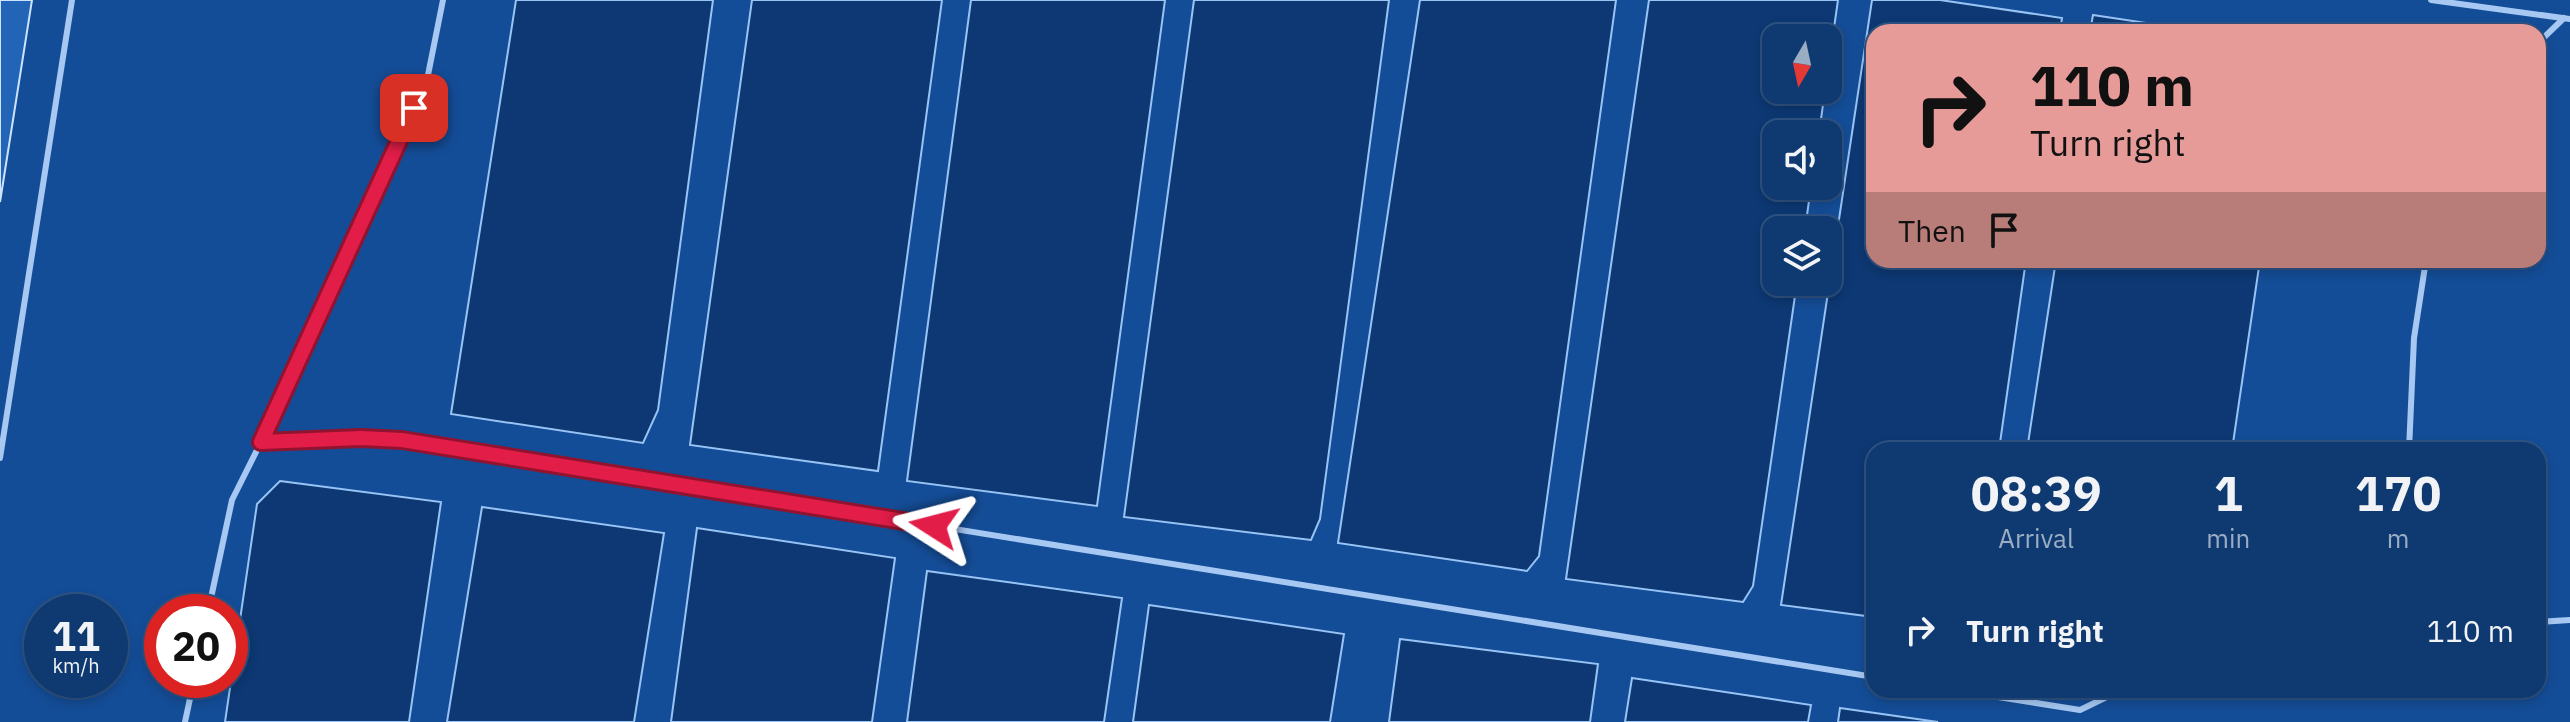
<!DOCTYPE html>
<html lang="en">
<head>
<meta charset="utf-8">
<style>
  body { margin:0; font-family:"IBM Plex Sans",sans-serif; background:#184176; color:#f1f3f6; height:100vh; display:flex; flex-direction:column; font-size:30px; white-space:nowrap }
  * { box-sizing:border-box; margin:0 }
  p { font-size:26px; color:#9badc3 }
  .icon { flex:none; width:44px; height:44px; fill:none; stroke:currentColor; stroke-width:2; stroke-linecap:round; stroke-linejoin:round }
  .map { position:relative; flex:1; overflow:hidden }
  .drawer { position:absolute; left:1866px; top:442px; width:680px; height:256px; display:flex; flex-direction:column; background:#0f3a71; border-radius:24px; box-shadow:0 4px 12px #0003,0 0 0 2px #2f5484 }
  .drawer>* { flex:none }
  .hud { position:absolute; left:1866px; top:24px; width:680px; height:244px; border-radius:24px; box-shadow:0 4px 12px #0003,0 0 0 2px #2f5484; background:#e69b98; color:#111; overflow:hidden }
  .needle { width:52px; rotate:189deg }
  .tools { position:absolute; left:1762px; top:24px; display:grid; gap:16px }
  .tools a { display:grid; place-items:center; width:80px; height:80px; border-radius:16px; background:#0f3a71; box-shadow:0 4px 12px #0003,0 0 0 2px #2f5484; font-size:40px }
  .speed { position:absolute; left:24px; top:594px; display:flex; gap:16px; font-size:40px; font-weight:700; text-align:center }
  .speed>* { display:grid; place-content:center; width:104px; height:104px; border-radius:50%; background:#0f3a71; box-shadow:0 4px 12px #0003,0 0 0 2px #2f5484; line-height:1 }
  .speed small { font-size:20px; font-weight:400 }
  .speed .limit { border:12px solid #d22; background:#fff; color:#111 }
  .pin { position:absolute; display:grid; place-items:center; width:68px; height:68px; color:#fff; margin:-34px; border-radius:16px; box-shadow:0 4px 12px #0006 }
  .me { position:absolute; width:88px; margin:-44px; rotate:279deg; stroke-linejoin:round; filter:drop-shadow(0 0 6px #0008) }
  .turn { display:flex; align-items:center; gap:28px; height:168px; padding:0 32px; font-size:36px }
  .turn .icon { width:104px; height:104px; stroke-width:2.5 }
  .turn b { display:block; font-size:56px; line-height:68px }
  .then { display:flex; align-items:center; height:76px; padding:0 32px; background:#0003; gap:16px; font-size:30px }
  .eta { display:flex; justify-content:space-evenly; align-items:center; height:136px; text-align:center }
  .eta b { font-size:48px; font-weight:700; line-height:56px }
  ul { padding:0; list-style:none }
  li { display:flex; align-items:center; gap:24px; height:104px; padding:0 32px }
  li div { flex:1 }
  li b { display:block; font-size:30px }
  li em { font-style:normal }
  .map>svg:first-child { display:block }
</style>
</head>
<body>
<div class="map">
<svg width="2570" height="722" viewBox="0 0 2570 722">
  <rect width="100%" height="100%" fill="#144d97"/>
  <!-- water -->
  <path fill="#0d3873" stroke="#98c3f5" stroke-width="2" d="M516,0H713L658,410L643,443L451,414Z
    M752,0H942L878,471L690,445Z
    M971,0H1165L1097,506L907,481Z
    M1194,0H1389L1320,519L1311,540L1124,517Z
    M1420,0H1616L1539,556L1527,571L1338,543Z
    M1649,0H1838L1828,70V38H1776V90H1825L1819,134H1776V186H1811L1805,230H1776V282H1797L1753,586L1743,602L1566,579Z
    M1872,0H1940L2062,18L2060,32H1874V260H2026L1999,450H1874V617L1781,605Z
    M2093,15L2206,32H2090Z
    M2056,260H2260L2232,450H2027Z
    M280,481L441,502L409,722H225L257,504Z
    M482,507L664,533L634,722H447Z
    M697,528L895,558L872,722H671Z
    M927,571L1122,598L1104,722H907Z
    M1149,605L1344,634L1330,722H1133Z
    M1400,639L1598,664L1590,722H1389Z
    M1632,678L1811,705L1808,722H1625Z
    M1840,708L1938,722H1838Z"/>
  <!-- building -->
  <path fill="#2264b6" stroke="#cde3fd" stroke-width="2" d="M0,0H32L0,202Z"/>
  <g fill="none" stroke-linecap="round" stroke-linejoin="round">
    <!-- lane -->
    <path stroke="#a6c8f2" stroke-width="6" d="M443,0L427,80L261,442L361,438L402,440L1874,677
      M2431,0L2570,19
      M2538,43L2564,18
      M2409,450L2414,338L2426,260
      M0,458L72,0
      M208,612L232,500L261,442
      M2538,622L2570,620
      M1954,690L2080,710L2121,690
      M185,722L194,680"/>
  </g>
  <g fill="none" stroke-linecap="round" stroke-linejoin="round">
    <defs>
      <path id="route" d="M414,108L261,442L361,438L402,440L934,526"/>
    </defs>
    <!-- route casing -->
    <use href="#route" stroke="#92132f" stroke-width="20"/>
    <!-- route -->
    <use href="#route" stroke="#e11d48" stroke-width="14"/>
  </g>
</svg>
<div class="tools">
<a><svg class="needle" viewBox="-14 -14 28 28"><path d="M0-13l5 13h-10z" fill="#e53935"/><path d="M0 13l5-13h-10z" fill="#9badc3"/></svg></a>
<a><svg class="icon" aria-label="sound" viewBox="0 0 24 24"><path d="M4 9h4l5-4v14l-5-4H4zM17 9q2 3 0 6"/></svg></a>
<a><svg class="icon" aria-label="layers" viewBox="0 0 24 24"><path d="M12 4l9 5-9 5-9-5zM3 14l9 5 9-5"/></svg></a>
</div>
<div class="speed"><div>11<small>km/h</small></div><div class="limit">20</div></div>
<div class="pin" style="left:414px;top:108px;background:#d93025"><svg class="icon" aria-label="arrive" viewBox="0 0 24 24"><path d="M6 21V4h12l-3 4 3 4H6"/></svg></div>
<svg class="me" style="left:934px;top:526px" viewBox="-20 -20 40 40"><path d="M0-17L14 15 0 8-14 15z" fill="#e11d48" stroke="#fff" stroke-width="4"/></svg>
<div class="hud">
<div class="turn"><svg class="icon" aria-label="right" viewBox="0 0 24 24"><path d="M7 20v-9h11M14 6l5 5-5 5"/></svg><div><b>110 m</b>Turn right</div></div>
<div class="then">Then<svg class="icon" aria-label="arrive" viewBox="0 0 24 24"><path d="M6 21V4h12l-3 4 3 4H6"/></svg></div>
</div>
<section class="drawer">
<div class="eta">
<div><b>08:39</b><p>Arrival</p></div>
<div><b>1</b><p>min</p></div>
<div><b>170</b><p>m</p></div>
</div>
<ul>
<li><svg class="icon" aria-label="right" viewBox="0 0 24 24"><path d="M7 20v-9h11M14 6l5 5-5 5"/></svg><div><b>Turn right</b></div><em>110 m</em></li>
</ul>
</section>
</div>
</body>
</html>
